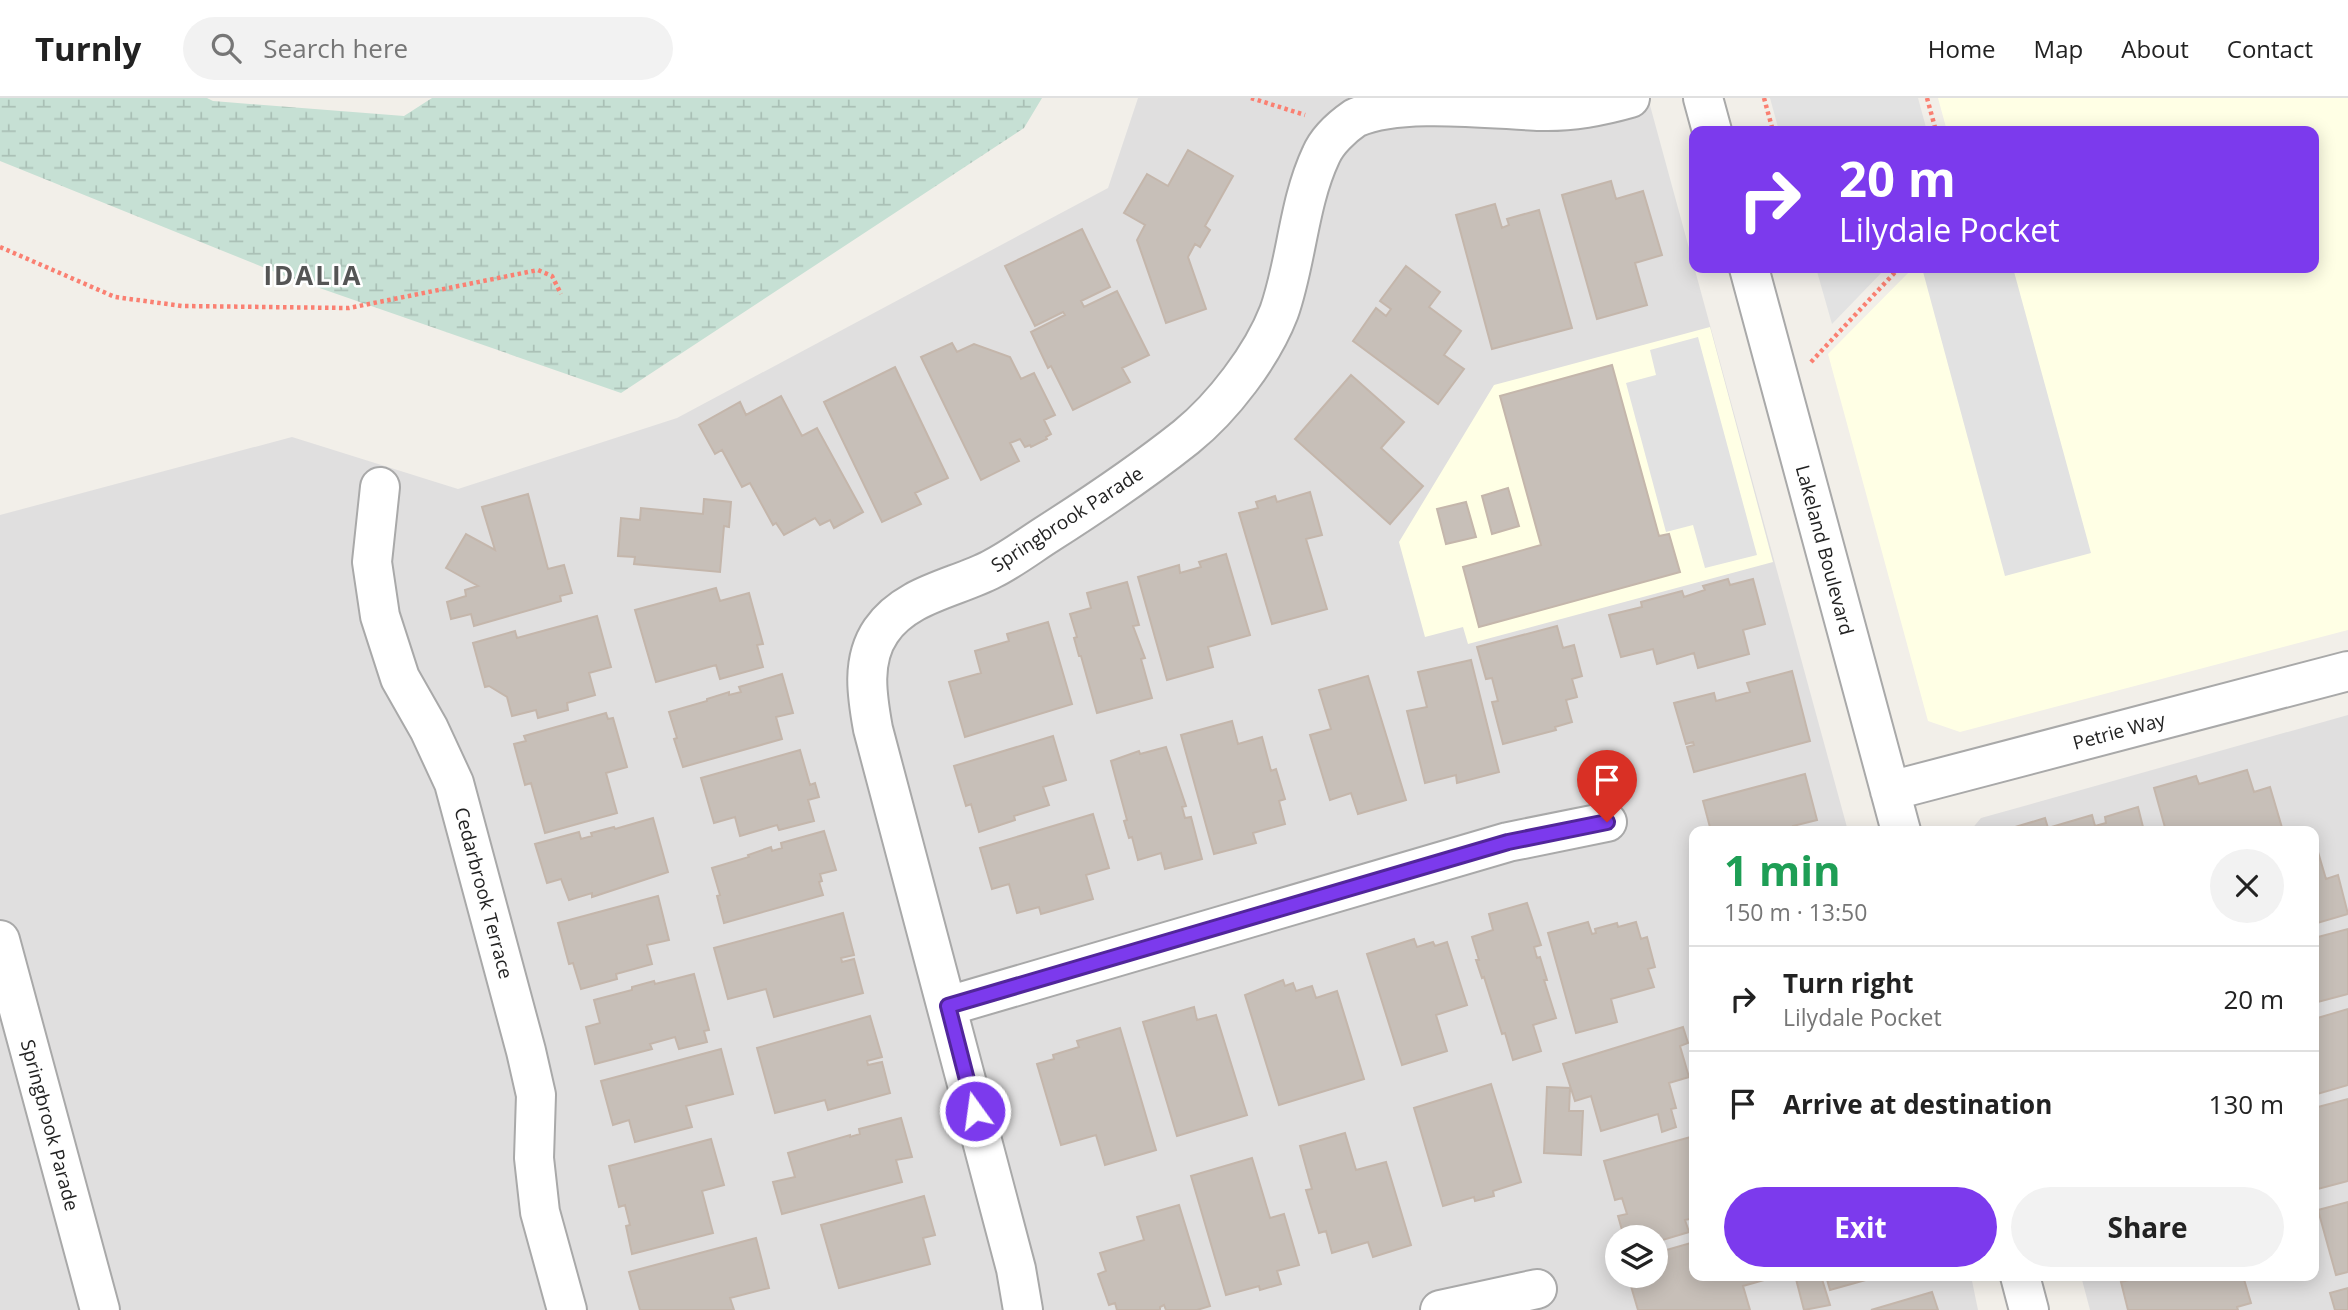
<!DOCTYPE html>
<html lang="en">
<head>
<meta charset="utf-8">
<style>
  body { margin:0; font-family:"Open Sans",sans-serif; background:#f2f2f2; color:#222; height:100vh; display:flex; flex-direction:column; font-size:26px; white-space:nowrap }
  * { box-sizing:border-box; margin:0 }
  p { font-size:23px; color:#767676 }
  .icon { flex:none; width:38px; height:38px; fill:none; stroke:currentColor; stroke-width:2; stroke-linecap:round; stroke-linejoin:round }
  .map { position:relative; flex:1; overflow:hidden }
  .sheet { position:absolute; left:1689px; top:728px; width:630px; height:455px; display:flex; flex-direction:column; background:#fff; border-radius:14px; box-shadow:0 4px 18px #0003 }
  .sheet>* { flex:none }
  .hud { position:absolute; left:1689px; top:28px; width:630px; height:147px; border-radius:14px; box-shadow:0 4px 18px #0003; background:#7c3aed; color:#fff; overflow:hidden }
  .fabs { position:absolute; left:1605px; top:1127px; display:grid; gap:14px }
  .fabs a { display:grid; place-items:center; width:63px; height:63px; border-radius:50%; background:#fff; box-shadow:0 4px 18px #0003; font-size:35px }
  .pin { position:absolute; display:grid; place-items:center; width:60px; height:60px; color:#fff; margin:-72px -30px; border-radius:50% 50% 50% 0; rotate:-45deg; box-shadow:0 0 7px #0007 }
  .pin .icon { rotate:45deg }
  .me { position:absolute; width:77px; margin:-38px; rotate:346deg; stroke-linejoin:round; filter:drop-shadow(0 0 5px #0008) }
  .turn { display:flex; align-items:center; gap:24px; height:147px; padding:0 35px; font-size:32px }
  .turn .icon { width:91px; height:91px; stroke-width:2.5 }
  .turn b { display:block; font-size:49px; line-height:60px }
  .round { display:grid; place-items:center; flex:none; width:74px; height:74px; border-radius:37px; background:#f2f2f2 }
  .head { display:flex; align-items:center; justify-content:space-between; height:119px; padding:0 35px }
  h1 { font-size:42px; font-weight:700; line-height:52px; color:#1e9e55 }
  .button { display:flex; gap:14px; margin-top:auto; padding:14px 35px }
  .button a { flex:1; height:80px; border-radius:42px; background:#7c3aed; color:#fff; font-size:28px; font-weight:700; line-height:80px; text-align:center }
  .button a+a { background:#f2f2f2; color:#222 }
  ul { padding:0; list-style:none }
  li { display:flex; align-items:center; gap:21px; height:105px; padding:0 35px; border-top:2px solid #e0e0e0 }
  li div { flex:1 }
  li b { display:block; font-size:26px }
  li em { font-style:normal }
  header { display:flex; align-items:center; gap:42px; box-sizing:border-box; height:98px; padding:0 35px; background:#fff; border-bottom:2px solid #e0e0e0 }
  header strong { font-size:33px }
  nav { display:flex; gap:38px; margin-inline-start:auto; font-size:24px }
  .search { width:490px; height:63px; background:#f2f2f2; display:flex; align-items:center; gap:18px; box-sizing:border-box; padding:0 24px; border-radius:38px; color:#767676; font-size:26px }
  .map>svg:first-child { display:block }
</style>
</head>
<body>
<header>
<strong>Turnly</strong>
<div class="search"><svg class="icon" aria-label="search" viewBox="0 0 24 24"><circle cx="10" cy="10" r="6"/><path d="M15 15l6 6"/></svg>Search here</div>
<nav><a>Home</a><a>Map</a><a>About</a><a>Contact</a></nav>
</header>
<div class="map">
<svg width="2348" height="1212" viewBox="0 0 2348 1212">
  <defs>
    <pattern id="wetland-marsh" width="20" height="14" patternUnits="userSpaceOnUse" patternTransform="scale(1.75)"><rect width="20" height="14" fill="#c6e0d4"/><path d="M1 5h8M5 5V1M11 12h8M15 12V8" fill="none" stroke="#aac0b6"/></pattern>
  </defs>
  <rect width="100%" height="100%" fill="#f2efe9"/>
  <!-- residential -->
  <path fill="#e0dfdf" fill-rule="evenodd" d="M1138,0H1648L1848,733H1694V1178H1971L1978,1212H0V417L292,339L458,391L677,320L1108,90ZM1617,1139H1656V1178H1617Z
    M2348,617V1212H2090L2081,1178H2314V733H1970L1981,720Z"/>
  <!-- education -->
  <path fill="#ffffe5" d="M1938,0H2348V532L1960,634L1928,623L1828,256L1913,170H2314V33H1947Z
    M1710,229L1773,464L1468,546L1463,529L1425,539L1399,444L1494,287Z"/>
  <!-- wetland -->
  <path fill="url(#wetland-marsh)" d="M0,0H207L213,3L404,18L432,0H1042L1024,30L621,295L285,178L0,63Z"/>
  <!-- parking -->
  <path fill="#e2e2e2" d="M1770,0H1918L1927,33H1779Z
    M1816,170H1886L1832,226Z
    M1922,170H2013L2091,455L2005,478Z
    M1698,239L1757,457L1705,470L1693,427L1666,434L1626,285L1656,277L1650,252Z"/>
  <!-- building -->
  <path fill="#c7bfb8" stroke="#c4b6ab" stroke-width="2" d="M1188,52L1233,78L1205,128L1210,132L1200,149L1195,146L1188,159L1206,211L1166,225L1137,142L1145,127L1124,115L1147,76L1168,88Z
    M1611,83L1616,101L1643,93L1662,157L1635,165L1647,207L1597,221L1562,97Z
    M1495,106L1502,130L1509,127L1507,121L1539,112L1572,230L1492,251L1456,117Z
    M1082,131L1110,189L1081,203L1084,209L1117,193L1149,257L1122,270L1130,284L1073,312L1051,268L1048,270L1031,234L1065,217L1063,214L1035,228L1005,168Z
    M1406,168L1440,194L1429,209L1461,233L1444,257L1464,271L1438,306L1353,243L1376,210L1386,218L1391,211L1380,203Z
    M952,245L957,254L974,246L1010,259L1021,281L1034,275L1055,317L1044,322L1051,336L1046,339L1047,341L1031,349L1030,347L1025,349L1020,341L1010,345L1019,363L981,382L921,259Z
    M1612,267L1659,438L1669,436L1680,474L1479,529L1463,469L1541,447L1500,298Z
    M895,269L948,380L915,395L921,406L882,424L824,304Z
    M1351,277L1404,324L1381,350L1423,388L1390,426L1295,341Z
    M781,298L802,338L817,330L863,414L834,430L830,422L820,427L815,420L784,437L776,425L773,427L750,385L742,389L722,352L715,356L699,327L740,304L746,317Z
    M1508,390L1519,428L1492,436L1482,398Z
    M1310,394L1322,437L1306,441L1327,511L1272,526L1239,415L1258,410L1256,404L1275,398L1277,404Z
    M528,396L548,471L564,467L572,495L560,498L561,503L474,528L471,516L451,521L447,504L466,498L465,492L478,488L446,470L466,436L495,452L482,409Z
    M704,401L731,404L729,429L724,428L720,474L634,466L635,459L618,458L621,420L640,422L641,410L703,416Z
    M1466,404L1476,439L1446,446L1437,411Z
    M1226,456L1250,537L1208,549L1213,569L1167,582L1138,479L1179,467L1180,475L1201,469L1199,464Z
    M1728,481L1730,487L1753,481L1765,526L1743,532L1749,556L1698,570L1694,555L1657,566L1653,551L1621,559L1609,517L1642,509L1641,504L1682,493L1684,499L1705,492L1703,488Z
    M1127,484L1139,527L1133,528L1145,560L1141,561L1152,600L1097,615L1081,558H1079L1074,540L1077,539L1070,516L1091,510L1087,495Z
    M716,490L720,503L749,495L763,546L757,547L763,569L720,581L716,567L656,584L635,512Z
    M597,518L611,569L589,575L595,597L567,605L568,612L538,620L536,612L512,618L507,599L489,588L485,589L473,545L515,533L517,540Z
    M1048,524L1072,606L965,639L949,584L981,575L975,553L1009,543L1007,536Z
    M1557,528L1563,550L1574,547L1582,578L1572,581L1577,599L1566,602L1572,624L1555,629L1556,632L1503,646L1492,604L1498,603L1492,580L1486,581L1477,549Z
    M1471,562L1499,674L1457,685L1456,677L1425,685L1407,613L1427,609L1418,574Z
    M1792,573L1810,643L1694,674L1687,649L1694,647L1693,644L1686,646L1674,605L1714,595L1716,603L1750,594L1747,585Z
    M782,576L793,615L776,619L782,641L683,669L674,641L677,640L669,614L707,603V601L729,594V597L741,594L739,589Z
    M1368,578L1406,702L1358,716L1351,695L1330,702L1310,637L1331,631L1319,592Z
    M606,615L608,621L613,620L627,669L606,675L617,715L545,735L531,685L525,687L514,646L526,643L524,638Z
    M1232,623L1238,646L1262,639L1271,673L1276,671L1285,701L1279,703L1285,726L1253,735L1256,745L1214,756L1181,637Z
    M1053,638L1066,682L1043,689L1049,707L1014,718L1015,722L979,734L971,706L966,708L954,668Z
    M1166,649L1186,708L1182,709L1185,720L1191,719L1202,761L1165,771L1161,755L1138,762L1132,739L1129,740L1124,723L1127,722L1111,663L1139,653L1140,656Z
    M800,652L810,687L815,685L819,699L808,702L814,723L779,732L777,727L740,738L735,719L714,725L701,680Z
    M2247,672L2254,694L2270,689L2283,733H2166L2154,690L2196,678L2199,686Z
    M1805,676L1817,722L1793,728L1794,733H1711L1703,703Z
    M2138,709L2144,733H2013L2012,730L2045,720L2048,730L2092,717L2095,728L2106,725L2105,719Z
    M1093,716L1109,770L1086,777L1093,801L1041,816L1039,809L1017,815L1009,786L992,791L980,750Z
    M653,720L668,774L592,799V795L569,802L561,781L547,785L535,746L579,734L581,741L592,738L591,735L614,729L615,731Z
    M824,733L836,772L820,776L822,783L819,784L823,797L724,825L717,798L720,797L712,770L749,759L748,757L771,749L772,753L782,750L781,745Z
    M2318,754L2326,781L2338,777L2348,816L2314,826V755Z
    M658,798L669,842L647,847L652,866L616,876L617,881L581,891L573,865L569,866L558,825Z
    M1527,805L1541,847L1534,849L1537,860L1540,859L1547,882H1544L1556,920L1533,927L1541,953L1513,962L1505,935L1502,936L1484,879L1482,880L1476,862H1479L1472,839L1493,832L1489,816Z
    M843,815L854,857L841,860L842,864L854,861L863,895L774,919L766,891L728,901L714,850Z
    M1588,824L1592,836L1596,835L1595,831L1617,825L1618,829L1636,824L1641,841L1647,839L1655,869L1648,871L1654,889L1611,901L1617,924L1576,935L1548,835Z
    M2348,831V896L2314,905V840Z
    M1414,841L1417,849L1433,844L1435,848L1447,844L1467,907L1436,917L1447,953L1402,967L1367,856Z
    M694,876L709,932L704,933L707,944L679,951L675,939L650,946L652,951L595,966L586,929L600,925L594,902L632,892V889L654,883L655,886Z
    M1283,882L1285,888L1293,885L1296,893L1312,888L1316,900L1337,893L1364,981L1279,1007L1245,897Z
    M1194,909L1197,922L1216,917L1247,1017L1177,1038L1143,924Z
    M2348,911V987L2314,997V921Z
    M870,918L882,959L867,963L868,967L882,964L890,995L828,1012L825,1002L775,1015L757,950Z
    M1683,929L1688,945L1680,948L1689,979L1669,985L1676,1010L1671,1011L1676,1029L1662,1034L1658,1016L1601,1033L1591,998L1575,1003L1563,966Z
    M1120,930L1156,1052L1105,1067L1096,1037L1061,1047L1037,966L1054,961L1053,957L1079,949L1077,943Z
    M721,951L733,996L686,1008L692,1029L635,1044L629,1022L613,1027L601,983Z
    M1491,986L1521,1084L1493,1093L1494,1098L1475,1103L1474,1099L1443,1108L1414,1010Z
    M1547,989L1570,990L1569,1013H1583L1581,1057L1544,1055Z
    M2348,1001V1083L2314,1092V1010Z
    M901,1020L912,1059L896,1062L902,1084L782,1116L773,1084L795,1079L788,1055L850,1037V1039L860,1036L859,1031Z
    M1345,1035L1356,1072L1386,1064L1411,1147L1373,1159L1368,1144L1332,1155L1326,1133L1319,1135L1306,1092L1312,1091L1300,1048Z
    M1694,1038V1120L1685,1122L1689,1134L1656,1144V1139H1624L1618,1118L1627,1116L1622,1100L1615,1102L1604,1063Z
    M711,1041L724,1087L702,1093L713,1135L632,1156L626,1128L630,1127L625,1107L619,1109L609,1068Z
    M1252,1060L1270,1120L1284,1116L1299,1167L1277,1173L1281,1186L1260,1192L1259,1188L1226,1197L1191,1078Z
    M924,1098L935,1137L923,1140L930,1166L839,1190L821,1127Z
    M2348,1104V1174L2336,1177L2318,1112Z
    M1179,1107L1210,1208L1197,1212H1166L1164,1207L1160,1209V1212H1117L1115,1205L1109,1207L1098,1176L1106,1173L1100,1155L1144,1142L1137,1119Z
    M756,1140L769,1190L730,1200L734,1212H640L629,1174Z
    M1694,1144V1178H1763L1764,1182L1743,1188L1750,1212H1638L1628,1178H1656V1155Z
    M1801,1178H1821L1830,1207L1804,1212L1796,1181L1801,1180Z
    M1826,1178H1880L1830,1192Z
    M2145,1178H2243L2251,1205L2237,1209L2238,1212H2128L2121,1184Z
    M2348,1190V1212H2335L2330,1195Z
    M1932,1194L1938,1212H1871Z"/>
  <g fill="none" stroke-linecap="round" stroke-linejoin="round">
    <defs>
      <path id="minor" d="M1703,0L1712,33
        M1749,170L1901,733
        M380,389L372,464L380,518L400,580L429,631L454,685L526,953L536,997L534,1060L540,1114L567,1212
        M1890,693L2348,573
        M0,842L100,1212
        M948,908L1508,744L1607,724
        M2020,1178L2029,1212
        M1023,1212L1016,1171L873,631C867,598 861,562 881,533C906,496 956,490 992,471C1012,461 1030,447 1049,435C1096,405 1142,374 1186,339C1223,309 1262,258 1279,214C1297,163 1298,106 1321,57C1327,43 1342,29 1355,20C1400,0 1489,11 1541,13C1571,14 1602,8 1630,0
        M1440,1212L1537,1191"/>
    </defs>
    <!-- minor casing -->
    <use href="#minor" stroke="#a9a9a9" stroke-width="42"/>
    <!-- path -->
    <path stroke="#fa8072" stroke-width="4.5" stroke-dasharray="3.5 3.5" stroke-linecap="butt" d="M1251,0L1305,17
      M1764,0L1773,33
      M1927,0L1936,33
      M0,149L115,199L182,208L349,210L538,172L552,178L561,196
      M1811,264L1899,170"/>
    <!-- minor -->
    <use href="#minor" stroke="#fff" stroke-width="38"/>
  </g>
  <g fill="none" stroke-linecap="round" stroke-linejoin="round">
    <defs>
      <path id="route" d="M975,1013L948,908L1508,744L1607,724"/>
    </defs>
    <!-- route casing -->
    <use href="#route" stroke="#51269a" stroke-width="18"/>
    <!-- route -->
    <use href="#route" stroke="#7c3aed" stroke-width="12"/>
  </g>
  <g text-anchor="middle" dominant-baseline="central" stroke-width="5" stroke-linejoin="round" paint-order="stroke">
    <!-- street labels -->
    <g font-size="19" fill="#222" stroke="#fff">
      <text transform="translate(1067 421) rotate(-33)">Springbrook Parade</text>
      <text transform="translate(1825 452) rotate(75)">Lakeland Boulevard</text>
      <text transform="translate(2119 633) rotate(-15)">Petrie Way</text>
      <text transform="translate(484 795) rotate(75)">Cedarbrook Terrace</text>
      <text transform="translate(50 1027) rotate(75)">Springbrook Parade</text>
    </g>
    <!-- district labels -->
    <g font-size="26" font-weight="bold" letter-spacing="2" fill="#555" stroke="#fff">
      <text x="313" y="177">IDALIA</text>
    </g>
  </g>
</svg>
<div class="fabs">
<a><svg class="icon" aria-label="layers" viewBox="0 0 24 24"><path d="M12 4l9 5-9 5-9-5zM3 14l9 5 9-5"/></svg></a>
</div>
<div class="pin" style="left:1607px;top:724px;background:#d93025"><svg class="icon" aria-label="arrive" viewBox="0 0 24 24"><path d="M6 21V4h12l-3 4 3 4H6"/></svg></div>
<svg class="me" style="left:975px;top:1013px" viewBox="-20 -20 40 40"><circle r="17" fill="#7c3aed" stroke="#fff" stroke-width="3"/><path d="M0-11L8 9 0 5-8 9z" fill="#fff"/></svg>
<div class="hud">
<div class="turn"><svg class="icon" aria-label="right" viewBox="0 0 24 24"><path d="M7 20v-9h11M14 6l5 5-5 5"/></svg><div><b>20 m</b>Lilydale Pocket</div></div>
</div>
<section class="sheet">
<div class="head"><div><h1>1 min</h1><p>150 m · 13:50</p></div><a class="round"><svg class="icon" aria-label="close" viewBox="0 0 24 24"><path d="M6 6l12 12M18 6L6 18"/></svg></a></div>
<ul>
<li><svg class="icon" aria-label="right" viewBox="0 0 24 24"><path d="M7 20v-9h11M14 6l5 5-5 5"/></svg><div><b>Turn right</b><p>Lilydale Pocket</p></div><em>20 m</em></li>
<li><svg class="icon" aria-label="arrive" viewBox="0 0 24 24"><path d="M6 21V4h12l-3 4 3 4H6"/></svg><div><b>Arrive at destination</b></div><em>130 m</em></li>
</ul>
<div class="button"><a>Exit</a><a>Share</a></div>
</section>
</div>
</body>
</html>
